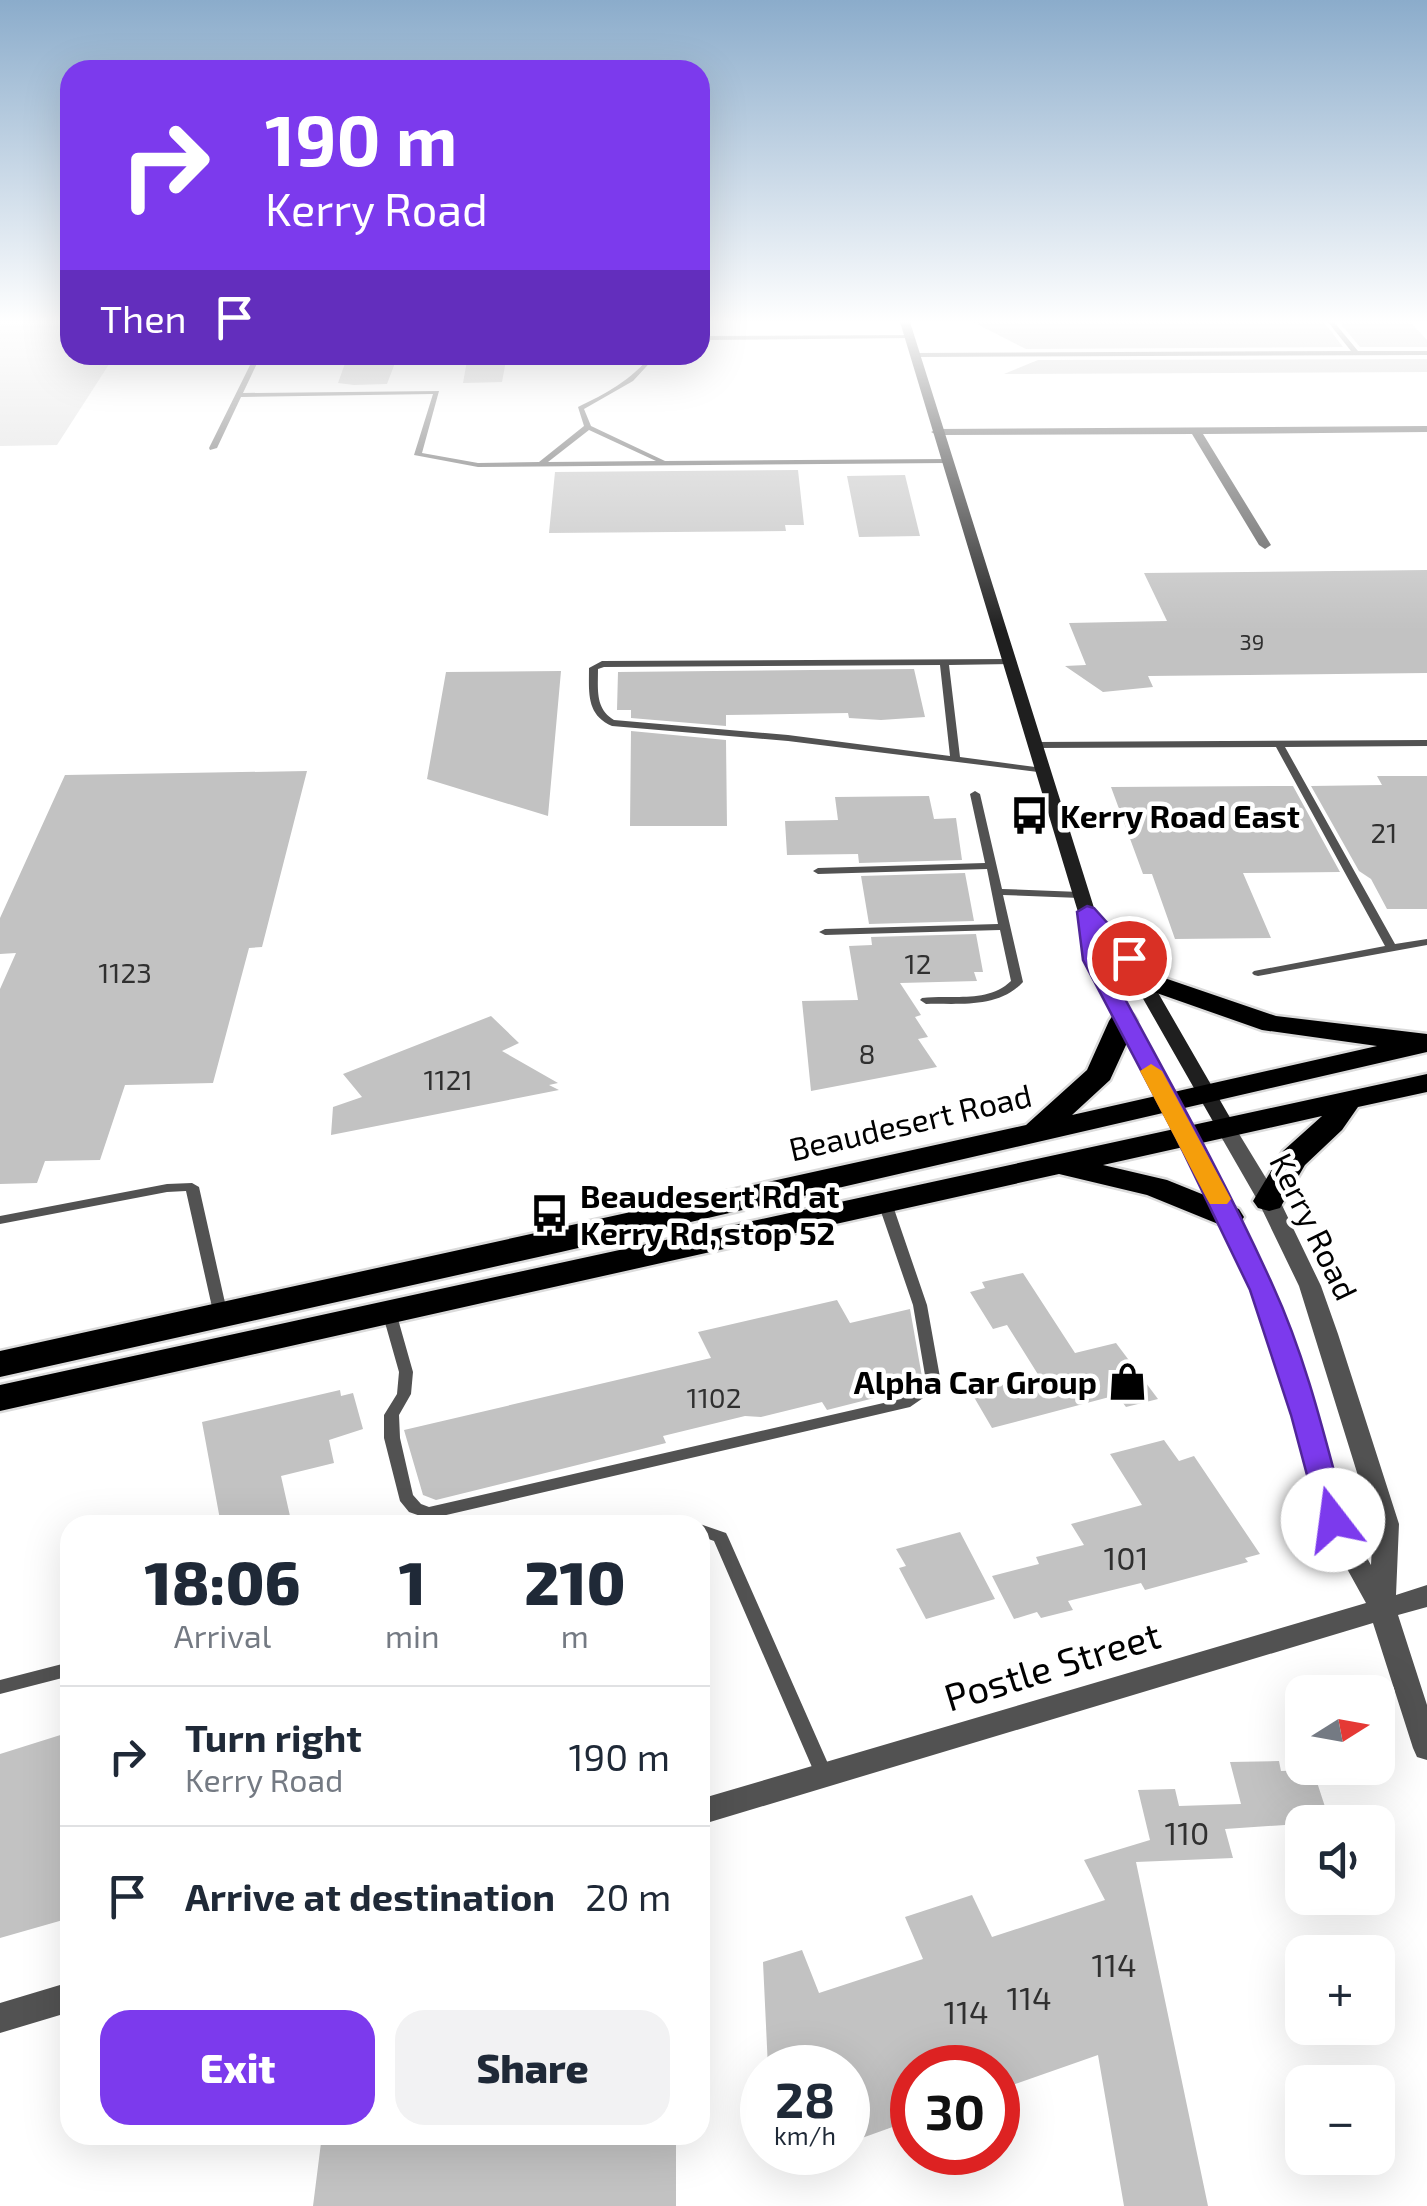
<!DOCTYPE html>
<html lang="en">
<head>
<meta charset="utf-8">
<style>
  body { margin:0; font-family:"Exo 2",sans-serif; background:#f2f2f3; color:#1f2937; height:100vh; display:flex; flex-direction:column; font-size:38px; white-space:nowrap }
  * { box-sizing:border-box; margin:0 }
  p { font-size:32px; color:#747a83 }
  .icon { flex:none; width:55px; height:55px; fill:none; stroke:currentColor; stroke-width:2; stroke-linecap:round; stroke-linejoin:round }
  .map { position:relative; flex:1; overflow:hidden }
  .sheet { position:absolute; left:60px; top:1515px; width:650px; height:630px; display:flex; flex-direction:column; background:#fff; border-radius:30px; box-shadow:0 10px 40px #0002 }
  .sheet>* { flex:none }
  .banner { position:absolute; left:60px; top:60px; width:650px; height:305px; border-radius:30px; box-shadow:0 10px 40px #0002; background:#7c3aed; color:#fff; overflow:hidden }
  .needle { width:65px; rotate:79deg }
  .fabs { position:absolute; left:1285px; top:1675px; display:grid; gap:20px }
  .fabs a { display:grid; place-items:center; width:110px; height:110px; border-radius:20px; background:#fff; box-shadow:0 10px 40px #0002; font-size:50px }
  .speed { position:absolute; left:740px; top:2045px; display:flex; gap:20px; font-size:50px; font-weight:700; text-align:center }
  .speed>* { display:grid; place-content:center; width:130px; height:130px; border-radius:50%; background:#fff; box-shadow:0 10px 40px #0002; line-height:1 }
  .speed small { font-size:25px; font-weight:400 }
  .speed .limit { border:15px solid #d22; background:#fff; color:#111 }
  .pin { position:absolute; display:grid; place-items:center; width:85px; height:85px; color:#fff; margin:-42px; border:5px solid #fff; border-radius:50%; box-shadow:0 2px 10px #0007 }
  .me { position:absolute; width:110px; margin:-55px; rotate:345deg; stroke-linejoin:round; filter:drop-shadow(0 0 8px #0008) }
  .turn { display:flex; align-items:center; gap:35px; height:210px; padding:0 40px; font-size:45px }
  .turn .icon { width:130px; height:130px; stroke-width:2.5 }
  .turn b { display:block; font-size:70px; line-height:85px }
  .then { display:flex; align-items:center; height:95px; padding:0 40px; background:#0003; gap:20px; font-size:38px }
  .eta { display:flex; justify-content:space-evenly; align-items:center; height:170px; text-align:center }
  .eta b { font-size:60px; font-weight:800; line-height:70px }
  .primary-button { display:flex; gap:20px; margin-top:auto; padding:20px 40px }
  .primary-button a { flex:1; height:115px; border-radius:30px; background:#7c3aed; color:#fff; font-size:40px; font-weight:800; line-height:115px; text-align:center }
  .primary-button a+a { background:#f2f2f3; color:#1f2937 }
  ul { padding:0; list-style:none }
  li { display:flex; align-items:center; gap:30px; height:140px; padding:0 40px; border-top:2px solid #e0e1e3 }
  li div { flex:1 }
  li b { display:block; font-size:38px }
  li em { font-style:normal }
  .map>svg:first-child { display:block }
</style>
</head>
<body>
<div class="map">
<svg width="1427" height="2206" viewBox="0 0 1427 2206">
  <rect width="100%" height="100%" fill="#fff"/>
  <!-- green -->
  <path fill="#d9d9d9" d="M0,322H70V355H115L57,445L0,446Z"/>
  <!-- building -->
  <path fill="#c2c2c2" d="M973,322H1324L1343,347L1026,349Z
    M1339,322H1410L1427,340V347H1360Z
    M348,355H398L387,384L354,385L338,383Z
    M468,355H507L502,382L463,383Z
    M1427,359V372L1004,374L1038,360Z
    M798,470L804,525H785L786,531L549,533L555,472Z
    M905,475L920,536L859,537L847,476Z
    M1427,570V673L1148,676L1153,687L1103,692L1065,666L1086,665L1069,623L1167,621L1144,573Z
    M914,669L925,717L881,720L849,718L848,713L726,715V726L631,718V710H617L618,672Z
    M561,671L548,816L427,779L446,672Z
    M631,731L726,740L727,826H630Z
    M307,771L262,947L249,948L213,1083L125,1085L100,1160L45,1161L37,1183L0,1184V989L16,953L0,954V918L65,775Z
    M1377,776H1427V909H1387L1371,879L1359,871L1311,786L1382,785Z
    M1287,786H1293L1340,872L1243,873L1271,938L1175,939L1152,874H1143L1111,787Z
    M929,796L934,819L956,818L962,860L859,863L858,854L787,855L785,821L838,820L835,797Z
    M965,873L974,921L869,924L861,876Z
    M976,934L983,972H974L977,981L900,983L921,1015L915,1017L928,1037L918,1039L937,1067L811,1091L802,1001L858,1000L849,946L872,945L871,937Z
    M491,1016L519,1043L502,1051L558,1083L549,1085L559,1090L331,1135L333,1107L362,1097L343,1074Z
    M1023,1273L1075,1353L1116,1343L1158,1399L1126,1407L1117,1395L992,1428L971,1392L1039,1376L1007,1325L993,1329L970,1292L985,1288L982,1282Z
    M837,1300L850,1323L910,1309L922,1377L897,1383L902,1391L827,1410L822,1402L761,1417L745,1416L663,1436L666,1443L436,1500L423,1495L404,1430L711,1358L698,1332Z
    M340,1390L341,1396L353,1393L363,1429L329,1440L334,1463L281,1476L292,1525H221L202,1422Z
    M1164,1440L1179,1461L1194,1456L1260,1554L1245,1558L1248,1562L1145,1590L1141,1583L1068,1601L1073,1610L1041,1618L1037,1612L1014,1619L992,1576L1039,1564L1036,1557L1084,1545L1071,1524L1142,1505L1110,1454Z
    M960,1532L995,1599L926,1619L899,1568L906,1566L896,1549Z
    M70,1732V1918L0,1938V1754Z
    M1279,1761L1281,1771L1313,1770L1330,1822L1225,1829L1233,1858L1136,1862L1208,2206H1124L1098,2055L998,2090V2068H912V2120L848,2143V2068H768L763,1962L802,1950L819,1993L923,1959L905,1917L972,1895L992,1937L1105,1900L1084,1860L1150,1840L1138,1790L1175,1789L1179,1806L1241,1804L1230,1762Z
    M322,2135H676V2206H313Z"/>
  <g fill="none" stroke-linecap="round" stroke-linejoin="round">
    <defs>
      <path id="highway" d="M1141,970L1276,1016L1427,1034V1052L561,1252L0,1377V1351L1026,1125L1087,1070L1109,1021L1113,1015H1133L1137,1021L1110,1080L1072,1115L1377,1046L1262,1030L1131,984L1127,978Z
        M1427,1074V1092L1358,1107L1342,1130L1305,1165L1280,1208L1269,1211L1258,1208L1253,1201L1283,1151L1322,1116L1103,1165L1167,1180L1239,1209L1244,1217L1239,1225L1228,1228L1147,1195L1059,1174L0,1411V1385Z"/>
    </defs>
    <!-- highway casing -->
    <use href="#highway" stroke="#dbdbdb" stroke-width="5"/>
    <!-- lane -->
    <path fill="#525252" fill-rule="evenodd" d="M1328,322H1334L1358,351H1427V355L915,357L912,355L915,353L1351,351Z
      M912,335L910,338L700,340V336Z
      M255,355H261L243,393L439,391L422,453L478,463L539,462L584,426L578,407C605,394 632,380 651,355H657L633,381L584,409L591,426L665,461L947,459L951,461L947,463L478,467L414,455L433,394L241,397L217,448L210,450L209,448ZM589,430L656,461L548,462Z
      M1009,659L1012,660V664L949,665L960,757L1043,768L1048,771L1046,773L788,741L612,726C586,715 589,692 589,668L602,661ZM940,665L950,756L788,735L614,720C595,709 598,689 598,669L604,667Z
      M1427,740V746L1285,747L1395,944L1427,939V945L1258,976L1254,975L1252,973L1254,971L1385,946L1276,747L1035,748L1030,745L1035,742Z
      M975,791L980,794L1002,889L1080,892L1085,895L1080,898L1003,895L1023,982C998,1009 959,1003 926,1004L920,1000L922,998C952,994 987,1004 1011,981L1000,930L825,935L819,932L825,929L998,924L987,869L818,874L813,871L818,868L985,863L970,794Z
      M192,1183L199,1187L228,1316L226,1320H216L214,1316L186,1191L167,1192L0,1224V1216L167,1184Z
      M885,1199L892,1203L927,1305L941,1383L939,1387L910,1407L429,1519L409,1512L400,1501L384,1438V1415L397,1394L399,1372L382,1312L384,1309H394L396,1312L413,1372L411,1394L399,1415L400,1438L413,1495L421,1504L429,1507L901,1399L926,1381L913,1305L878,1203Z
      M700,1524L726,1533L728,1537L833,1775L830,1781L824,1783L818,1781L714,1541L700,1536V1525H696Z
      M70,1662V1676L0,1694V1680Z"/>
    <!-- street -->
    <path fill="#525252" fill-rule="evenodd" d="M1427,426V432L1203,434L1271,545L1265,549L1259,545L1192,434L937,435L931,432L937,429Z
      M1226,1122L1233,1124L1280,1201L1321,1286L1338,1334L1399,1524L1396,1595L1427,1585V1607L1398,1615L1427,1705V1760L1417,1757L1413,1748L1373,1623L700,1825V1799L1366,1603L1320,1520L1293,1415L1251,1290L1178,1137L1188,1131L1198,1137L1273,1290L1317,1415L1345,1519L1371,1565L1373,1524L1299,1286L1258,1201L1216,1128Z
      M70,1982V2012L0,2033V2003Z"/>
    <!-- secondary -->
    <path fill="#1f1f1f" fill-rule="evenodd" d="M900,322H910L1095,911L1138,958L1236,1128L1233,1132H1219L1121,960L1099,936L1102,960L1198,1137L1188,1143L1181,1142L1084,960L1078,912Z"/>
    <!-- highway -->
    <use href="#highway" fill="#000" fill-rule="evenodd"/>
  </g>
  <!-- sky -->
  <linearGradient id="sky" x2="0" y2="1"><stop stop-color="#8baccb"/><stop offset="0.51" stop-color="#fff"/><stop offset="1" stop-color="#fff" stop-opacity="0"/></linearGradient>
  <rect width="1427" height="631" fill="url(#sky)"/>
  <!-- route -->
  <path fill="#7c3aed" stroke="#51269a" stroke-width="2.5" d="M1087,906L1094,908L1139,958L1129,965L1121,963L1101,940L1104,960C1162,1068 1223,1175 1273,1286C1307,1360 1326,1442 1347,1520L1343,1528L1333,1531L1323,1528L1319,1520L1291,1415L1250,1290L1176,1137L1083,960L1077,912Z"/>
  <!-- slow -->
  <path fill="#f59e0b" d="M1151,1064L1162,1071L1231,1199L1227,1204H1210L1207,1199L1140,1071Z"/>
  <!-- icons -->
  <defs>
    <symbol id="bus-bare" viewBox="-9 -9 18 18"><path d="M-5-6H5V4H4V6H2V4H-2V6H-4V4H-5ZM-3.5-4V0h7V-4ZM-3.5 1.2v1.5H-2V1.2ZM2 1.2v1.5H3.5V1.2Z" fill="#000" stroke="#fff" stroke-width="2.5" paint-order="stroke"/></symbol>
    <symbol id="shop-bare" viewBox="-9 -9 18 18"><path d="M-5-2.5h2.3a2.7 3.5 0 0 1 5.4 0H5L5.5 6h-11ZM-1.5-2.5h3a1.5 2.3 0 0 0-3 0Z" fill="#000" stroke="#fff" stroke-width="2.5" paint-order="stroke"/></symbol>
  </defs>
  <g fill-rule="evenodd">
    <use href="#bus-bare" x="1002" y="788" width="55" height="55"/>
    <use href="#bus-bare" x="522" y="1186" width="55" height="55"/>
    <use href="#shop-bare" x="1100" y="1354" width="55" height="55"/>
  </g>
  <g text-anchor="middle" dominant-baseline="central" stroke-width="9" stroke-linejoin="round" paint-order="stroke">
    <!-- far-number labels -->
    <g font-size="22" fill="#303030">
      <text x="1252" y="641">39</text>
    </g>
    <!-- number labels -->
    <g font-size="28" fill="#303030">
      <text x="1384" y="832">21</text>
      <text x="918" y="963">12</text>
      <text x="125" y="972">1123</text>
      <text x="867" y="1053">8</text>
      <text x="448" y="1079">1121</text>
      <text x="714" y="1397">1102</text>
    </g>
    <!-- poi labels -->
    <g font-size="32" font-weight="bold" fill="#000" stroke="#fff" text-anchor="start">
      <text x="1060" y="815">Kerry Road East</text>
      <text x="580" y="1195">Beaudesert Rd at<tspan x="580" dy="37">Kerry Rd, stop 52</tspan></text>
      <text x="1097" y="1381" text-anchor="end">Alpha Car Group</text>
    </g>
    <!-- street labels -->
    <g font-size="32" fill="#000" stroke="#fff">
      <text transform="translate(910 1121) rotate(-13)">Beaudesert Road</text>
      <text transform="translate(1315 1226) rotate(64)">Kerry Road</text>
    </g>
    <!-- near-number labels -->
    <g font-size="32" fill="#303030">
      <text x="1126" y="1557">101</text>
      <text x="1187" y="1832">110</text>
      <text x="1114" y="1964">114</text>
      <text x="1029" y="1997">114</text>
      <text x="966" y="2011">114</text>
    </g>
    <!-- near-street labels -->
    <g font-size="38" fill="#000" stroke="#fff">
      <text transform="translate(1052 1665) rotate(-17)">Postle Street</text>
    </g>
  </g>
</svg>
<div class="fabs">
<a><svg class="needle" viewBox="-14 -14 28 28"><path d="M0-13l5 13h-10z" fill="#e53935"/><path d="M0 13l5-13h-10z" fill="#747a83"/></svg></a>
<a><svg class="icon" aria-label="sound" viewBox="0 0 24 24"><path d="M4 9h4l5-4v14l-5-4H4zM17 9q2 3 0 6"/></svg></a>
<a>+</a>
<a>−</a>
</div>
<div class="speed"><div>28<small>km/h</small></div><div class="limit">30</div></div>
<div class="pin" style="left:1129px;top:958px;background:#d93025"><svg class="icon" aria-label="arrive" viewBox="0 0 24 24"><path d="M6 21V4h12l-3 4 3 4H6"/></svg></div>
<svg class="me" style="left:1333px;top:1520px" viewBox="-20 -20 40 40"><circle r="19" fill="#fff"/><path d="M0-13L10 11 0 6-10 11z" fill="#7c3aed"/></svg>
<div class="banner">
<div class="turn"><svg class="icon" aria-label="right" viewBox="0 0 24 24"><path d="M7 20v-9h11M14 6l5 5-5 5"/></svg><div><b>190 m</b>Kerry Road</div></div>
<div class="then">Then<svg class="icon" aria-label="arrive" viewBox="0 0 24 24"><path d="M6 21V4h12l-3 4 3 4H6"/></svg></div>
</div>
<section class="sheet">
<div class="eta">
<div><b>18:06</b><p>Arrival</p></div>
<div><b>1</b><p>min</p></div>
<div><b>210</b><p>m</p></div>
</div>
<ul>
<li><svg class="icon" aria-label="right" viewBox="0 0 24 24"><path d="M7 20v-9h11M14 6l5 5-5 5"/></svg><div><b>Turn right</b><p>Kerry Road</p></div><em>190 m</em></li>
<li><svg class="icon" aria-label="arrive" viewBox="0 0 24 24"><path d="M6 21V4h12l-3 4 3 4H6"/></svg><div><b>Arrive at destination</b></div><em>20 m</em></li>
</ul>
<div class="primary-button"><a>Exit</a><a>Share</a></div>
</section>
</div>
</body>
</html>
